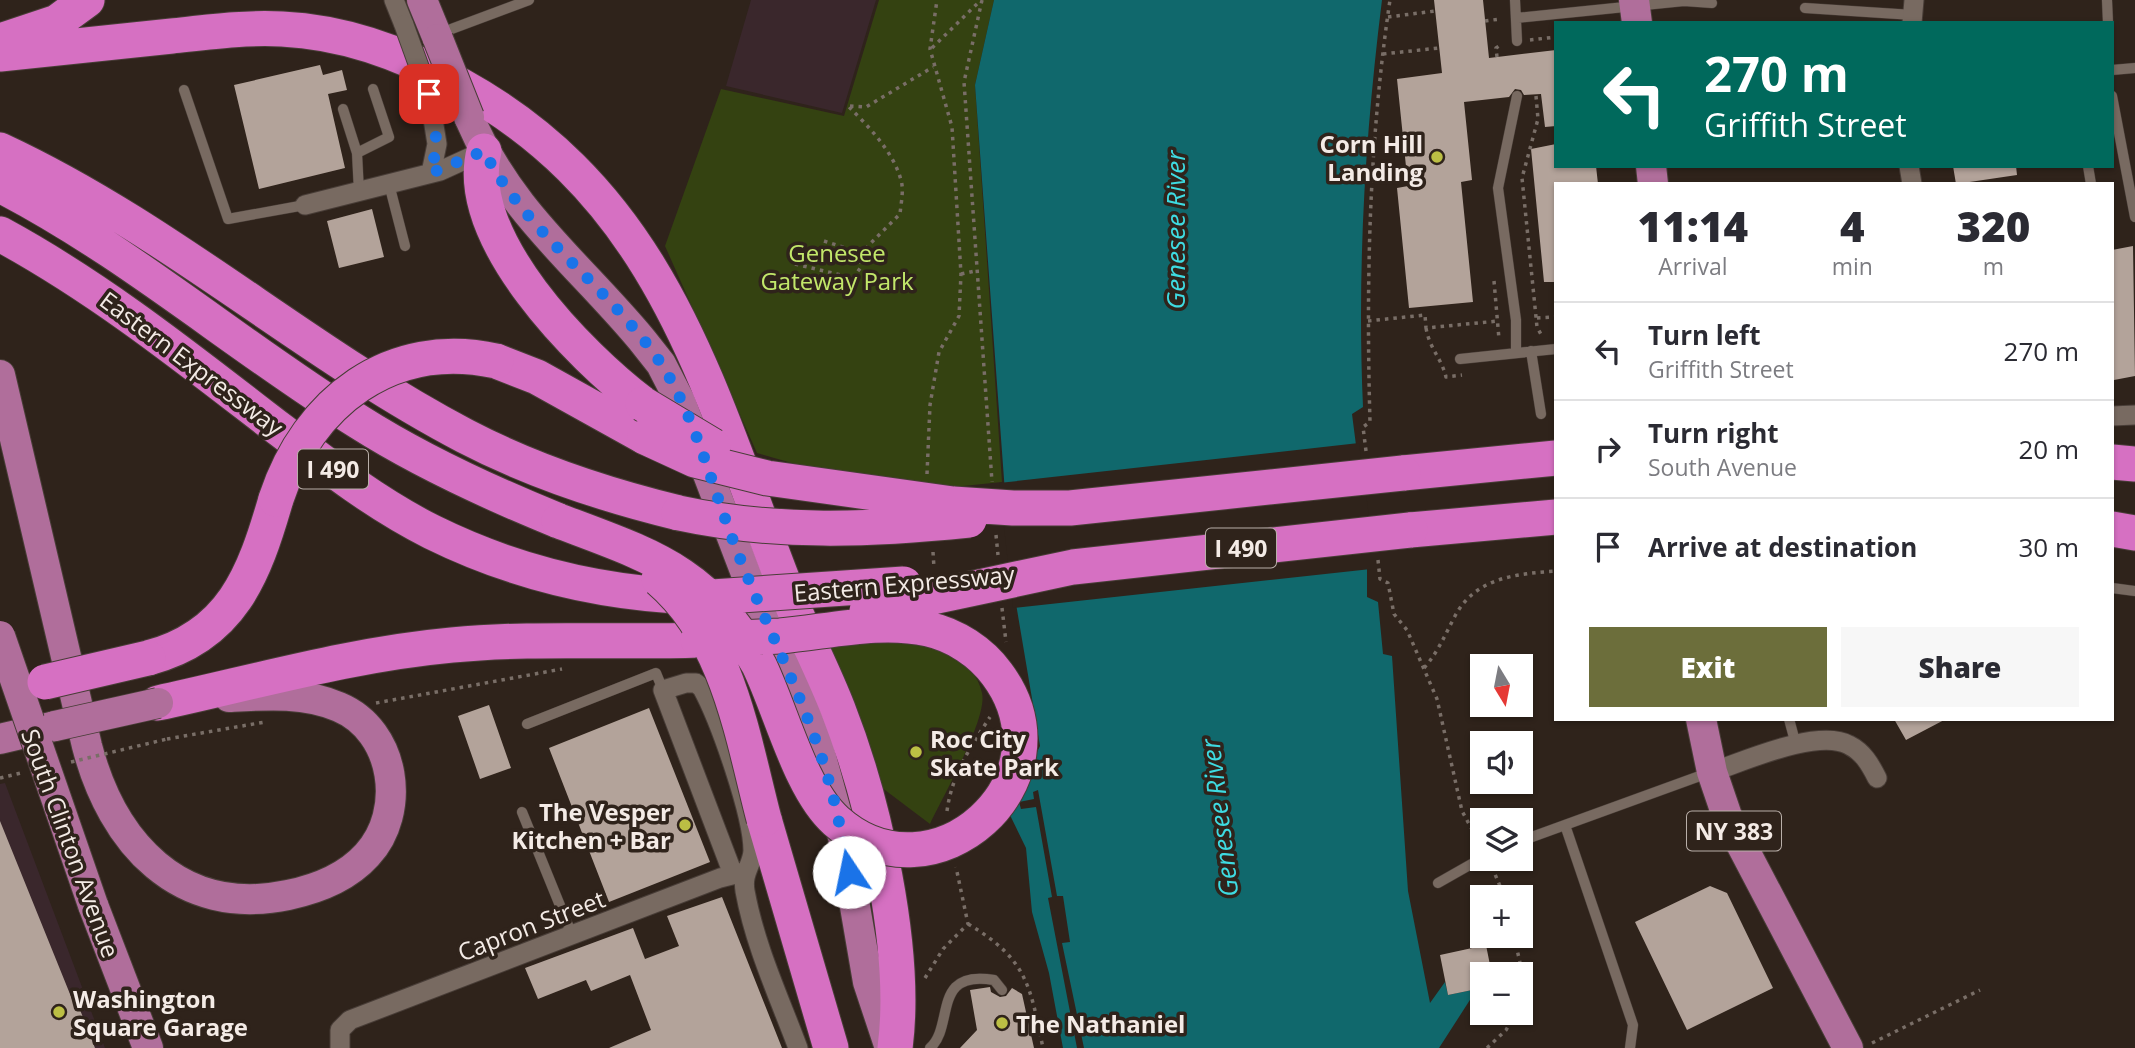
<!DOCTYPE html>
<html lang="en">
<head>
<meta charset="utf-8">
<style>
  body { margin:0; font-family:"Open Sans",sans-serif; background:#f7f7f7; color:#2b2b33; height:100vh; display:flex; flex-direction:column; font-size:26px; white-space:nowrap }
  * { box-sizing:border-box; margin:0 }
  p { font-size:23px; color:#7c7c81 }
  .icon { flex:none; width:38px; height:38px; fill:none; stroke:currentColor; stroke-width:2; stroke-linecap:round; stroke-linejoin:round }
  .map { position:relative; flex:1; overflow:hidden }
  .panel { position:absolute; left:1554px; top:182px; width:560px; height:539px; display:flex; flex-direction:column; background:#fff; border-radius:0px; box-shadow:0 2px 5px #0004 }
  .panel>* { flex:none }
  .top-card { position:absolute; left:1554px; top:21px; width:560px; height:147px; border-radius:0px; box-shadow:0 2px 5px #0004; background:#00695c; color:#fff; overflow:hidden }
  .needle { width:46px; rotate:170deg }
  .controls { position:absolute; left:1470px; top:654px; display:grid; gap:14px }
  .controls a { display:grid; place-items:center; width:63px; height:63px; border-radius:0px; background:#fff; box-shadow:0 2px 5px #0004; font-size:35px }
  .pin { position:absolute; display:grid; place-items:center; width:60px; height:60px; color:#fff; margin:-30px; border-radius:14px; box-shadow:0 4px 10px #0006 }
  .me { position:absolute; width:77px; margin:-38px; rotate:349deg; stroke-linejoin:round; filter:drop-shadow(0 0 5px #0008) }
  .turn { display:flex; align-items:center; gap:24px; height:147px; padding:0 35px; font-size:32px }
  .turn .icon { width:91px; height:91px; stroke-width:2.5 }
  .turn b { display:block; font-size:49px; line-height:60px }
  .eta { display:flex; justify-content:space-evenly; align-items:center; height:119px; text-align:center }
  .eta b { font-size:42px; font-weight:800; line-height:49px }
  .button { display:flex; gap:14px; margin-top:auto; padding:14px 35px }
  .button a { flex:1; height:80px; border-radius:0px; background:#6c6e3b; color:#fff; font-size:28px; font-weight:800; line-height:80px; text-align:center }
  .button a+a { background:#f7f7f7; color:#2b2b33 }
  ul { padding:0; list-style:none }
  li { display:flex; align-items:center; gap:21px; height:98px; padding:0 35px; border-top:2px solid #e1e1e2 }
  li div { flex:1 }
  li b { display:block; font-size:26px }
  li em { font-style:normal }
  .map>svg:first-child { display:block }
</style>
</head>
<body>
<div class="map">
<svg width="2135" height="1048" viewBox="0 0 2135 1048">
  <rect width="100%" height="100%" fill="#2f231b"/>
  <!-- commercial -->
  <path fill="#3a272c" d="M751,0H876L842,113L726,86Z
    M5,783L105,1048H0V784Z"/>
  <!-- green -->
  <path fill="#344211" d="M879,0H994L975,85L1002,482L944,488L806,467L757,453L665,246L721,89L844,116Z
    M903,635C932,644 975,658 982,693C988,718 942,798 930,824L881,787L824,644Z"/>
  <!-- water -->
  <path fill="#10686c" d="M994,0H1382C1365,136 1357,270 1363,407L1352,414L1367,531V597L1378,602L1383,654L1392,656L1408,891L1430,1003L1445,982L1448,995L1477,989L1439,1048H1084L1062,943L1070,942L1063,896H1057L1038,790L1033,792L1034,799L1019,802L1021,809L1036,807L1052,897L1048,898L1077,1048H1063L1049,973L1032,912L1026,848L1008,811L1040,746L1011,574L975,85Z"/>
  <!-- pier -->
  <path fill="#2f231b" d="M1359,443L1371,531V569L1013,608L999,483Z"/>
  <!-- building -->
  <path fill="#b3a39a" d="M1434,0H1483L1489,58L1556,50V126L1545,127L1541,94L1524,95L1521,90L1515,89L1509,97L1464,102L1472,180L1461,182L1473,302L1409,308L1397,188L1408,186L1397,79L1442,73Z
    M320,65L323,75L342,70L347,90L328,94L345,168L259,189L234,85Z
    M1556,144V166H1596L1598,184H1556V282H1544L1531,149Z
    M1953,166H2016L2017,175L1956,184Z
    M372,209L384,257L339,268L327,221Z
    M2133,246L2135,376L2114,380L2112,250Z
    M489,705L511,768L480,779L458,716Z
    M649,708L710,862L609,902L549,748Z
    M1894,719H1946L1906,740Z
    M0,821L72,999L75,997L95,1048H0Z
    M1710,886L1727,893L1773,988L1687,1030L1635,922Z
    M722,897L782,1048H609L651,1030L630,975L591,991L586,980L538,999L525,968L633,928L645,959L679,946L667,916Z
    M1486,945L1492,975H1482V988L1448,995L1440,955Z
    M990,987L991,992L1000,997L1006,996L1012,988L1022,994L1034,1048H960L977,1030L970,990Z"/>
  <g fill="none" stroke-linecap="round" stroke-linejoin="round">
    <defs>
      <path id="lane" d="M1515,0L1517,41
        M2107,0L2108,23
        M1805,8L1913,15
        M1516,18L1684,1L1712,3
        M438,34L529,0
        M2112,70L2135,68
        M184,90L228,219L305,205
        M2112,96L2135,217
        M343,109L357,153
        M2088,166L2091,184
        M389,184L405,246
        M359,192L357,153L389,137L373,89
        M1531,351L1541,414
        M1516,353V320L1498,188L1517,96
        M1460,359L1556,349
        M2112,588L2135,591
        M1789,719L1796,745
        M527,724L656,673L663,690
        M522,812L572,935
        M1565,825L1633,1025L1630,1048
        M1521,841L1708,773
        M1438,883L1482,858
        M930,1048C955,1026 931,969 994,980L1002,990"/>
      <path id="street" d="M394,0L404,25
        M1912,23L1914,0
        M429,94L437,144L431,173
        M1909,166L1912,184
        M305,205L440,171L484,151
        M2112,416L2135,415
        M1712,772C1745,761 1818,728 1849,745C1863,752 1870,764 1877,778
        M733,874L663,690L686,683H696L702,688C720,721 753,815 753,851C752,866 742,872 745,891C755,946 779,997 798,1048
        M340,1048V1030L350,1020L720,878L744,872"/>
      <path id="primary" d="M422,0L438,39
        M1634,0L1637,23
        M469,117C509,212 578,263 642,340L661,364L680,401L758,605L798,694L818,746L843,837L868,982L890,1048
        M1651,166L1653,184
        M0,375L87,746C112,842 179,918 288,895C317,889 347,877 367,855C407,812 396,731 339,707C305,692 265,695 229,697
        M1701,719L1712,772L1728,819L1848,1048
        M0,739L55,726
        M93,905L148,1048"/>
      <path id="highway" d="M6,39L57,22L87,0
        M0,54C57,48 115,42 172,36C209,32 245,27 282,29C346,32 405,54 460,85C666,199 708,391 788,594C803,633 823,670 838,709C874,801 908,950 895,1048
        M0,150C168,228 303,351 465,436C532,471 605,495 679,513
        M484,151C462,238 580,356 643,404
        M0,185C128,251 237,346 359,422C422,462 490,493 559,521
        M0,234C94,285 177,350 261,415C316,457 370,501 432,532C515,573 605,594 697,597
        M496,361L537,377L645,437
        M2112,462L2135,464
        M1403,473L1556,458
        M2112,529L2135,533
        M1410,530L1556,517
        M148,658C232,636 254,575 276,499
        M158,703C255,682 353,654 452,645C534,637 616,643 698,640
        M764,819L831,1048"/>
    </defs>
    <!-- lane casing -->
    <use href="#lane" stroke="#483d37" stroke-width="11"/>
    <!-- street casing -->
    <use href="#street" stroke="#483d37" stroke-width="21"/>
    <!-- primary casing -->
    <use href="#primary" stroke="#483d37" stroke-width="32"/>
    <!-- highway casing -->
    <use href="#highway" stroke="#483d37" stroke-width="37"/>
    <!-- path -->
    <path stroke="#796e67" stroke-width="3.5" stroke-dasharray="3.5 5" stroke-linecap="butt" d="M982,0L964,82L992,482
      M1388,17L1435,11
      M1485,21L1500,19
      M1530,40L1556,37
      M932,48L981,0
      M1383,54L1439,48
      M1497,57L1496,48L1502,44
      M1536,96L1538,119L1522,178L1537,327L1543,338
      M850,106L866,107L933,67
      M824,241L861,253
      M795,264L853,278L861,267V253L900,214C901,203 904,190 901,180C893,151 868,126 848,106
      M961,274L975,271
      M1494,281L1499,339
      M1537,318L1556,317
      M1368,321L1425,315L1426,328L1498,321
      M1426,328C1430,350 1441,357 1446,377L1462,375
      M1366,451L1363,427L1370,422C1366,280 1369,141 1390,0
      M927,474L930,405L939,352L959,316L961,274L952,127L930,49L937,0
      M996,535L998,555
      M933,552L934,568
      M1378,560L1380,579L1388,583L1394,614L1407,630L1437,699L1462,811L1481,846
      M1002,608L1006,642
      M1424,668C1438,652 1445,635 1455,616C1476,577 1516,574 1556,571
      M376,703L562,669
      M167,739L265,722
      M0,778L21,773
      M947,811C952,774 970,748 990,717
      M1492,867L1505,898
      M968,924C1027,959 1030,985 1043,1048
      M1514,936L1523,976L1521,1001
      M925,978L943,949L968,924L956,867
      M1872,1043L1980,990
      M1487,1048L1506,1030L1516,1013"/>
    <!-- lane -->
    <use href="#lane" stroke="#786a61" stroke-width="10"/>
    <!-- street -->
    <use href="#street" stroke="#786a61" stroke-width="19"/>
    <!-- primary -->
    <use href="#primary" stroke="#b06e9b" stroke-width="30"/>
    <!-- highway -->
    <use href="#highway" stroke="#d670c2" stroke-width="35"/>
    <defs>
      <path id="street-bridge" d="M404,25L429,94"/>
      <path id="primary-bridge" d="M438,39L469,117
        M0,636L93,905
        M55,726L158,703"/>
      <path id="highway-bridge" d="M643,404L713,446
        M645,437L695,460L767,478L953,504L1013,508H1070L1403,473
        M276,499C308,402 391,338 496,361
        M679,513C776,534 871,530 969,520
        M559,521C654,557 706,571 759,665C781,710 800,789 836,821C933,908 1076,780 997,674C981,652 955,635 928,629C881,618 827,632 780,636L698,640
        M659,579C728,638 742,735 764,819
        M712,597L904,584
        M867,611L1073,567L1410,530
        M45,682L148,658"/>
    </defs>
    <!-- street-bridge casing -->
    <use href="#street-bridge" stroke="#483d37" stroke-width="21" stroke-linecap="butt"/>
    <!-- primary-bridge casing -->
    <use href="#primary-bridge" stroke="#483d37" stroke-width="32" stroke-linecap="butt"/>
    <!-- highway-bridge casing -->
    <use href="#highway-bridge" stroke="#483d37" stroke-width="37" stroke-linecap="butt"/>
    <!-- path-bridge -->
    <path stroke="#796e67" stroke-width="3.5" stroke-dasharray="3.5 5" stroke-linecap="butt" d="M71,762L167,739"/>
    <!-- street-bridge -->
    <use href="#street-bridge" stroke="#786a61" stroke-width="19"/>
    <!-- primary-bridge -->
    <use href="#primary-bridge" stroke="#b06e9b" stroke-width="30"/>
    <!-- highway-bridge -->
    <use href="#highway-bridge" stroke="#d670c2" stroke-width="35"/>
  </g>
  <g fill="none" stroke-linecap="round" stroke-linejoin="round">
    <!-- route -->
    <path stroke="#1a73e8" stroke-width="12" stroke-dasharray="0 21.6" d="M429,94L437,144L431,173L484,151C527,234 608,286 660,362C694,413 712,486 734,543C760,611 793,676 817,744C832,785 841,829 849,872"/>
  </g>
  <!-- markers -->
  <g fill="#bcbf44" stroke="#2f231b" stroke-width="2.5">
    <circle cx="1437" cy="157" r="7"/>
    <circle cx="916" cy="752" r="7"/>
    <circle cx="685" cy="825" r="7"/>
    <circle cx="59" cy="1012" r="7"/>
    <circle cx="1002" cy="1023" r="7"/>
  </g>
  <g text-anchor="middle" dominant-baseline="central" stroke-width="7" stroke-linejoin="round" paint-order="stroke">
    <!-- shield labels -->
    <g fill="#2f231b" stroke="#b9afa9" stroke-width="2">
      <rect x="298" y="449.5" width="70" height="39" rx="5"/>
      <rect x="1206" y="528.5" width="70" height="39" rx="5"/>
      <rect x="1687" y="811.5" width="94" height="39" rx="5"/>
    </g>
    <g font-size="23" font-weight="bold" fill="#f4ebe6">
      <text x="333" y="469">I 490</text>
      <text x="1241" y="548">I 490</text>
      <text x="1734" y="831">NY 383</text>
    </g>
    <!-- poi labels -->
    <g font-size="24" font-weight="bold" fill="#f4ebe6" stroke="#2f231b" text-anchor="start">
      <text x="1423" y="143" text-anchor="end">Corn Hill<tspan x="1423" dy="28">Landing</tspan></text>
      <text x="930" y="738">Roc City<tspan x="930" dy="28">Skate Park</tspan></text>
      <text x="671" y="811" text-anchor="end">The Vesper<tspan x="671" dy="28">Kitchen + Bar</tspan></text>
      <text x="73" y="998">Washington<tspan x="73" dy="28">Square Garage</tspan></text>
      <text x="1016" y="1023">The Nathaniel</text>
    </g>
    <!-- park labels -->
    <g font-size="24" fill="#c2e76a" stroke="#2f231b">
      <text x="837" y="252">Genesee<tspan x="837" dy="28">Gateway Park</tspan></text>
    </g>
    <!-- street labels -->
    <g font-size="24" fill="#f4ebe6" stroke="#2f231b">
      <text transform="translate(192 363) rotate(37)">Eastern Expressway</text>
      <text transform="translate(904 583) rotate(-5)">Eastern Expressway</text>
      <text transform="translate(71 843) rotate(70)">South Clinton Avenue</text>
      <text transform="translate(531 925) rotate(-21)">Capron Street</text>
    </g>
    <!-- water labels -->
    <g font-size="26" font-style="italic" fill="#3edbe1" stroke="#2f231b">
      <text transform="translate(1175 230) rotate(-90)">Genesee River</text>
      <text transform="translate(1219 818) rotate(-97)">Genesee River</text>
    </g>
  </g>
</svg>
<div class="controls">
<a><svg class="needle" viewBox="-14 -14 28 28"><path d="M0-13l5 13h-10z" fill="#e53935"/><path d="M0 13l5-13h-10z" fill="#7c7c81"/></svg></a>
<a><svg class="icon" aria-label="sound" viewBox="0 0 24 24"><path d="M4 9h4l5-4v14l-5-4H4zM17 9q2 3 0 6"/></svg></a>
<a><svg class="icon" aria-label="layers" viewBox="0 0 24 24"><path d="M12 4l9 5-9 5-9-5zM3 14l9 5 9-5"/></svg></a>
<a>+</a>
<a>−</a>
</div>
<div class="pin" style="left:429px;top:94px;background:#d93025"><svg class="icon" aria-label="arrive" viewBox="0 0 24 24"><path d="M6 21V4h12l-3 4 3 4H6"/></svg></div>
<svg class="me" style="left:849px;top:872px" viewBox="-20 -20 40 40"><circle r="19" fill="#fff"/><path d="M0-13L10 11 0 6-10 11z" fill="#1a73e8"/></svg>
<div class="top-card">
<div class="turn"><svg class="icon" aria-label="left" viewBox="0 0 24 24"><path d="M17 20v-9H6M10 6l-5 5 5 5"/></svg><div><b>270 m</b>Griffith Street</div></div>
</div>
<section class="panel">
<div class="eta">
<div><b>11:14</b><p>Arrival</p></div>
<div><b>4</b><p>min</p></div>
<div><b>320</b><p>m</p></div>
</div>
<ul>
<li><svg class="icon" aria-label="left" viewBox="0 0 24 24"><path d="M17 20v-9H6M10 6l-5 5 5 5"/></svg><div><b>Turn left</b><p>Griffith Street</p></div><em>270 m</em></li>
<li><svg class="icon" aria-label="right" viewBox="0 0 24 24"><path d="M7 20v-9h11M14 6l5 5-5 5"/></svg><div><b>Turn right</b><p>South Avenue</p></div><em>20 m</em></li>
<li><svg class="icon" aria-label="arrive" viewBox="0 0 24 24"><path d="M6 21V4h12l-3 4 3 4H6"/></svg><div><b>Arrive at destination</b></div><em>30 m</em></li>
</ul>
<div class="button"><a>Exit</a><a>Share</a></div>
</section>
</div>
</body>
</html>
